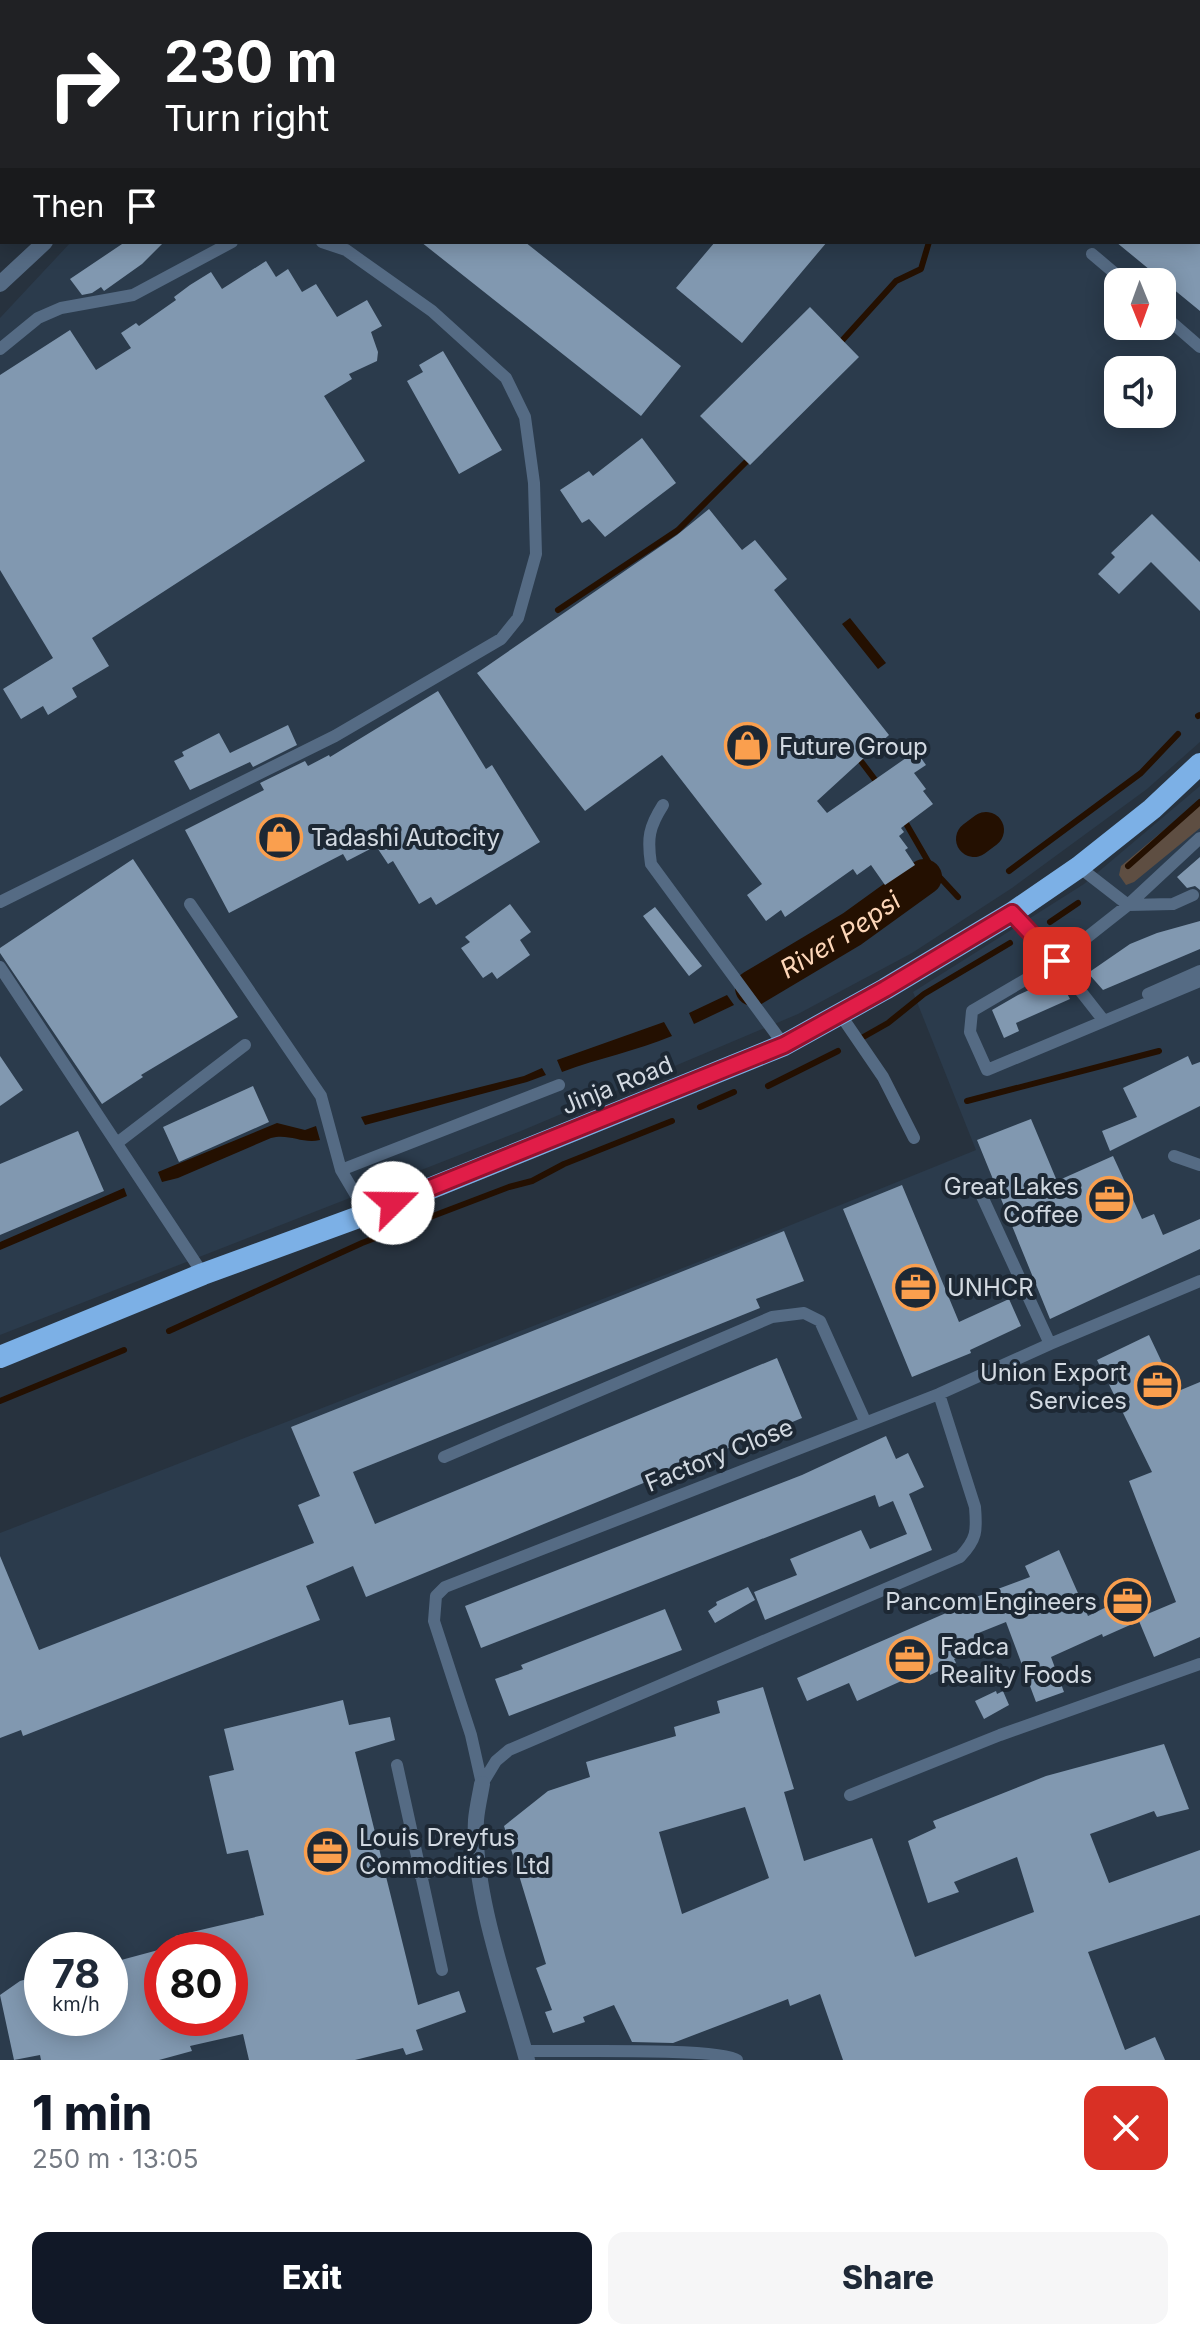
<!DOCTYPE html>
<html lang="en">
<head>
<meta charset="utf-8">
<style>
  body { margin:0; font-family:Inter,sans-serif; background:#f6f6f7; color:#1f2937; height:100vh; display:flex; flex-direction:column; font-size:30px; white-space:nowrap }
  * { box-sizing:border-box; margin:0 }
  p { font-size:26px; color:#747a83 }
  .icon { flex:none; width:44px; height:44px; fill:none; stroke:currentColor; stroke-width:2; stroke-linecap:round; stroke-linejoin:round }
  .map { position:relative; height:2060px; overflow:hidden }
  .sheet { display:flex; flex-direction:column; background:#fff; flex:1 }
  .sheet>* { flex:none }
  .hud { position:absolute; left:0px; top:0px; width:1200px; height:244px; box-shadow:0 4px 20px #0003; background:#202124; color:#fff; overflow:hidden }
  .needle { width:52px; rotate:179deg }
  .fabs { position:absolute; left:1104px; top:268px; display:grid; gap:16px }
  .fabs a { display:grid; place-items:center; width:72px; height:72px; border-radius:16px; background:#fff; box-shadow:0 4px 20px #0003; font-size:40px }
  .speed { position:absolute; left:24px; top:1932px; display:flex; gap:16px; font-size:40px; font-weight:700; text-align:center }
  .speed>* { display:grid; place-content:center; width:104px; height:104px; border-radius:50%; background:#fff; box-shadow:0 4px 20px #0003; line-height:1 }
  .speed small { font-size:20px; font-weight:400 }
  .speed .limit { border:12px solid #d22; background:#fff; color:#111 }
  .pin { position:absolute; display:grid; place-items:center; width:68px; height:68px; color:#fff; margin:-34px; border-radius:16px; box-shadow:0 4px 12px #0006 }
  .me { position:absolute; width:88px; margin:-44px; rotate:68deg; stroke-linejoin:round; filter:drop-shadow(0 0 6px #0008) }
  .turn { display:flex; align-items:center; gap:28px; height:168px; padding:0 32px; font-size:36px }
  .turn .icon { width:104px; height:104px; stroke-width:2.5 }
  .turn b { display:block; font-size:56px; line-height:68px }
  .then { display:flex; align-items:center; height:76px; padding:0 32px; background:#0003; gap:16px; font-size:30px }
  .round { display:grid; place-items:center; flex:none; width:84px; height:84px; border-radius:16px; background:#f6f6f7 }
  .headline { display:flex; align-items:center; justify-content:space-between; height:136px; padding:0 32px }
  h1 { font-size:48px; font-weight:800; line-height:60px; color:#111827 }
  .primary-button { display:flex; gap:16px; margin-top:auto; padding:16px 32px }
  .primary-button a { flex:1; height:92px; border-radius:16px; background:#111827; color:#fff; font-size:32px; font-weight:800; line-height:92px; text-align:center }
  .primary-button a+a { background:#f6f6f7; color:#1f2937 }
  .map>svg:first-child { display:block }
</style>
</head>
<body>
<div class="map">
<svg width="1200" height="2060" viewBox="0 0 1200 2060">
  <rect width="100%" height="100%" fill="#27323e"/>
  <!-- built -->
  <path fill="#2b3b4c" fill-rule="evenodd" d="M280,0H1200V742L1147,789L1012,888L912,953L798,1014L521,1131L0,1335V318L71,242H1198V2H278ZM1118,282H1162V326H1118ZM1118,370H1162V414H1118Z
    M1200,786V2060H0V1533L729,1250L976,1150L913,992L1084,884ZM42,1950H110V2018H42ZM162,1950H230V2018H162Z"/>
  <!-- green -->
  <path fill="#5e4e42" d="M1200,800V828L1134,882L1126,885L1119,875L1121,866Z"/>
  <!-- water -->
  <path fill="#241001" d="M850,618L886,663L878,669L842,624Z
    M922,873L927,883L858,930L852,921Z
    M834,928L842,940L756,993L751,983Z
    M727,995L734,1005L694,1024L689,1013Z
    M664,1022L672,1036C636,1051 599,1058 562,1072L557,1060Z
    M542,1068L546,1075L527,1082L365,1125L361,1117L524,1076Z
    M277,1123L305,1130L316,1126L320,1140C302,1144 289,1133 271,1138L178,1178L162,1182L158,1172Z
    M124,1188L127,1196L0,1250V1242Z"/>
  <g fill="none" stroke-linecap="round" stroke-linejoin="round">
    <!-- stream -->
    <path stroke="#241001" stroke-width="6" d="M1112,2L1113,0
      M839,344L896,281L921,269L929,242
      M558,610L678,530L751,457
      M1198,716L1200,715
      M857,756L879,785
      M904,820L933,870L958,897
      M1128,866L1200,802
      M1009,871L1141,773L1178,734
      M1050,922L1078,903
      M858,1040L888,1023L924,994L1010,943
      M768,1086L838,1051
      M967,1101L1159,1051
      M700,1107L734,1092
      M169,1331L362,1243L509,1187L532,1181L564,1164L672,1121
      M0,1401L124,1350"/>
    <!-- river -->
    <g stroke="#241001" stroke-width="36">
      <path d="M974,839L986,830"/>
      <path id="s1" d="M753,988L852,929L924,877"/>
    </g>
  </g>
  <!-- building -->
  <path fill="#8198b0" fill-rule="evenodd" d="M125,242H164L142,264L104,291L101,287L92,293L82,295L70,279Z
    M421,242H525L681,366L641,416Z
    M715,242H827L742,343L676,288Z
    M1116,242H1200V311Z
    M266,261L276,277L288,269L302,292L316,284L337,317L367,300L382,326L371,332L378,352L377,361L349,374L352,379L324,396L365,461L92,638L109,666L72,688L77,697L48,715L43,706L21,719L3,689L53,658L0,570V375L70,330L96,370L131,348L121,333L136,323L139,326L176,300L174,297L190,285L211,272L222,289Z
    M810,307L859,357L750,465L700,416Z
    M443,351L502,450L459,474L407,381L423,372L419,365Z
    M642,438L676,483L605,537L589,519L582,523L560,490L589,471L593,476Z
    M709,509L742,550L755,540L787,579L774,590L889,735L817,801L827,813L916,751L926,765L914,773L926,789L923,791L933,804L901,828L904,832L899,836L908,848L905,850L915,865L885,885L871,865L857,875L853,869L785,917L781,910L766,921L747,895L762,884L662,755L585,811L477,673L677,535Z
    M1152,514L1200,562V611L1151,562L1119,594L1098,574L1115,557L1111,553Z
    M438,691L486,769L492,765L540,842L436,905L431,897L419,904L393,861L388,864L376,846L347,861L343,854L229,913L185,830L264,790L260,783L305,761L308,766L329,755L330,757Z
    M288,725L297,745L253,767L250,762L190,790L174,761L184,756L182,752L219,733L230,753Z
    M1200,857V890L1195,886L1187,888L1177,877Z
    M133,859L238,1017L141,1075L143,1077L102,1104L0,953V948Z
    M510,904L531,932L520,940L530,955L497,979L492,972L483,978L461,948L470,942L465,937Z
    M655,907L702,966L689,976L643,916Z
    M1200,921V949L1103,990L1088,973L1130,944L1157,933Z
    M1058,977L1070,999L1016,1023L1019,1031L1004,1038L992,1010L1018,995Z
    M0,1056L23,1090L0,1106Z
    M1188,1056L1192,1065L1200,1062V1106L1110,1151L1102,1131L1137,1117L1123,1088Z
    M253,1086L269,1122L179,1162L163,1127Z
    M1031,1119L1057,1181L1113,1156L1142,1219L1154,1214L1163,1235L1200,1219V1249L1050,1319L977,1140Z
    M78,1131L104,1191L0,1235V1164Z
    M902,1185L959,1322L1009,1299L1021,1326L970,1350L971,1353L912,1377L843,1209Z
    M784,1231L804,1281L756,1299L760,1308L353,1472L375,1524L777,1358L802,1418L366,1597L353,1566L306,1586L320,1620L23,1736L21,1730L0,1738V1556L39,1650L314,1543L298,1505L320,1496L291,1427Z
    M1149,1335L1176,1392L1200,1382V1637L1154,1657L1139,1621L1103,1637L1102,1634L1051,1657L1064,1692L1036,1702L1006,1622L976,1634L982,1647L954,1659L956,1663L930,1675L928,1669L857,1701L849,1683L807,1701L797,1678L969,1603L968,1600L1030,1577L1025,1566L1059,1550L1088,1616L1119,1601L1117,1598L1132,1590L1145,1615L1176,1602L1129,1481L1152,1472L1097,1360Z
    M886,1436L896,1459L908,1453L924,1487L909,1494L932,1550L765,1620L754,1592L797,1575L790,1559L861,1530L870,1549L907,1534L893,1501L879,1507L875,1495L481,1648L465,1606L802,1475Z
    M748,1587L755,1600L715,1623L708,1611L717,1605L716,1602Z
    M665,1609L682,1650L509,1716L495,1679L523,1669L521,1665Z
    M763,1687L794,1789L784,1792L804,1861L872,1838L915,1957L1034,1912L1017,1857L954,1882L959,1892L928,1903L908,1841L936,1828L933,1821L1046,1776L1164,1744L1189,1809L1157,1817L1154,1811L1090,1834L1109,1883L1200,1850V1915L1088,1952L1125,2050L1155,2037L1165,2060H843L820,1994L790,2006L788,1999L673,2043L632,2042L614,2005L583,2017L585,2022L553,2033L545,2012L552,2010L536,1968L546,1964L504,1826L548,1791L590,1777L586,1762L676,1736L674,1727L720,1713L717,1701ZM745,1807L769,1878L682,1914L659,1832Z
    M996,1691L997,1694L1003,1691L1009,1705L984,1719L975,1701Z
    M343,1700L349,1725L390,1717L395,1740L355,1752L418,2005L459,1991L466,2012L416,2030L423,2050L406,2055L403,2048L355,2060H249L243,2034L190,2046L192,2051L159,2060H41L40,2055L14,2060L0,1995L20,1981L42,1975V2018H110V1963L162,1949V2018H230V1950H179L175,1936L264,1915L248,1850L227,1854L209,1776L234,1770L224,1729Z"/>
  <g fill="none" stroke-linecap="round" stroke-linejoin="round">
    <!-- service -->
    <path stroke="#556b84" stroke-width="12" d="M472,0L474,2
      M1092,254L1125,282
      M1162,314L1200,347
      M0,349L38,318L61,308L133,295L232,242
      M663,805C649,827 647,838 651,864L784,1045
      M1079,867L1128,905L1200,838
      M0,902L335,736L501,639L518,618L536,554L534,483L525,417L506,378L432,311L346,250L322,242
      M190,904L321,1096L341,1170L367,1214
      M1012,913L1057,961L972,1011L970,1032L987,1070L1200,981
      M0,967L203,1274
      M1148,994L1200,971
      M840,1014L883,1077L914,1138
      M1104,1021L1057,961L1128,905L1173,904L1193,895
      M117,1143L245,1045
      M1174,1156L1200,1165
      M341,1170L559,1085
      M980,1192L1050,1344
      M444,1457L772,1317L804,1313L820,1321L865,1421
      M397,1765L442,1970
      M482,1784L471,1735L434,1621L436,1596L445,1587L939,1394L1050,1344L1200,1281
      M482,1784L496,1761L509,1750L960,1557C977,1539 977,1531 975,1507L939,1394
      M850,1795L1000,1735L1200,1664
      M420,1875L478,1858
      M525,2051C557,2052 722,2047 737,2060"/>
    <!-- minor -->
    <path stroke="#556b84" stroke-width="16" d="M248,2L249,0
      M0,284L45,242
      M482,1784C480,1796 477,1808 476,1820C472,1892 508,1990 527,2060"/>
    <!-- trunk -->
    <path stroke="#7cb0e6" stroke-width="22" d="M0,1357L203,1274L367,1214L784,1045L885,989L1012,913L1079,867L1152,809L1200,764"/>
    <!-- rail -->
    <path stroke="#bfc7cf" stroke-width="6" d="M180,2L181,0
      M0,216L2,214"/>
  </g>
  <g fill="none" stroke-linecap="round" stroke-linejoin="round">
    <defs>
      <path id="route" d="M393,1203L784,1045L885,989L1012,913L1057,961"/>
    </defs>
    <!-- route casing -->
    <use href="#route" stroke="#92132f" stroke-width="20"/>
    <!-- route -->
    <use href="#route" stroke="#e11d48" stroke-width="14"/>
  </g>
  <!-- icons -->
  <defs>
    <symbol id="shop-ring" viewBox="-11 -11 22 22"><circle r="9.5" fill="#1d2834" stroke="#fa9f4e" stroke-width="1.5"/><path d="M-5-2.5h2.3a2.7 3.5 0 0 1 5.4 0H5L5.5 6h-11ZM-1.5-2.5h3a1.5 2.3 0 0 0-3 0Z" fill="#fa9f4e"/></symbol>
    <symbol id="office-ring" viewBox="-11 -11 22 22"><circle r="9.5" fill="#1d2834" stroke="#fa9f4e" stroke-width="1.5"/><path d="M-6-3h4V-5.5h4V-3h4V5H-6ZM-1-4.5V-3h2v-1.5ZM-6 0V1H6V0Z" fill="#fa9f4e"/></symbol>
  </defs>
  <g fill-rule="evenodd">
    <use href="#shop-ring" x="722" y="720" width="51" height="51"/>
    <use href="#shop-ring" x="254" y="812" width="51" height="51"/>
    <use href="#office-ring" x="1084" y="1174" width="51" height="51"/>
    <use href="#office-ring" x="890" y="1262" width="51" height="51"/>
    <use href="#office-ring" x="1132" y="1360" width="51" height="51"/>
    <use href="#office-ring" x="1102" y="1576" width="51" height="51"/>
    <use href="#office-ring" x="884" y="1634" width="51" height="51"/>
    <use href="#office-ring" x="302" y="1826" width="51" height="51"/>
  </g>
  <g text-anchor="middle" dominant-baseline="central" stroke-width="8" stroke-linejoin="round" paint-order="stroke">
    <!-- poi labels -->
    <g font-size="24" fill="#d2d9e1" stroke="#1d2834" text-anchor="start">
      <text x="779" y="746">Future Group</text>
      <text x="311" y="837">Tadashi Autocity</text>
      <text x="1079" y="1186" text-anchor="end">Great Lakes<tspan x="1079" dy="28">Coffee</tspan></text>
      <text x="947" y="1287">UNHCR</text>
      <text x="1127" y="1372" text-anchor="end">Union Export<tspan x="1127" dy="28">Services</tspan></text>
      <text x="1097" y="1601" text-anchor="end">Pancom Engineers</text>
      <text x="940" y="1646">Fadca<tspan x="940" dy="28">Reality Foods</tspan></text>
      <text x="359" y="1837">Louis Dreyfus<tspan x="359" dy="28">Commodities Ltd</tspan></text>
    </g>
    <!-- street labels -->
    <g font-size="24" fill="#d2d9e1" stroke="#1d2834">
      <text transform="translate(617 1085) rotate(-22)">Jinja Road</text>
      <text transform="translate(719 1455) rotate(-22)">Factory Close</text>
    </g>
    <!-- water labels -->
    <g font-size="26" font-style="italic" fill="#fdd6b8" stroke="#1d2834">
      <text stroke="none"><textPath href="#s1" startOffset="102">River Pepsi</textPath></text>
    </g>
  </g>
</svg>
<div class="fabs">
<a><svg class="needle" viewBox="-14 -14 28 28"><path d="M0-13l5 13h-10z" fill="#e53935"/><path d="M0 13l5-13h-10z" fill="#747a83"/></svg></a>
<a><svg class="icon" aria-label="sound" viewBox="0 0 24 24"><path d="M4 9h4l5-4v14l-5-4H4zM17 9q2 3 0 6"/></svg></a>
</div>
<div class="speed"><div>78<small>km/h</small></div><div class="limit">80</div></div>
<div class="pin" style="left:1057px;top:961px;background:#d93025"><svg class="icon" aria-label="arrive" viewBox="0 0 24 24"><path d="M6 21V4h12l-3 4 3 4H6"/></svg></div>
<svg class="me" style="left:393px;top:1203px" viewBox="-20 -20 40 40"><circle r="19" fill="#fff"/><path d="M0-13L10 11 0 6-10 11z" fill="#e11d48"/></svg>
<div class="hud">
<div class="turn"><svg class="icon" aria-label="right" viewBox="0 0 24 24"><path d="M7 20v-9h11M14 6l5 5-5 5"/></svg><div><b>230 m</b>Turn right</div></div>
<div class="then">Then<svg class="icon" aria-label="arrive" viewBox="0 0 24 24"><path d="M6 21V4h12l-3 4 3 4H6"/></svg></div>
</div>
</div>
<section class="sheet">
<div class="headline"><div><h1>1 min</h1><p>250 m · 13:05</p></div><a class="round" style="background:#d93025;color:#fff"><svg class="icon" aria-label="close" viewBox="0 0 24 24"><path d="M6 6l12 12M18 6L6 18"/></svg></a></div>
<div class="primary-button"><a>Exit</a><a>Share</a></div>
</section>
</body>
</html>
